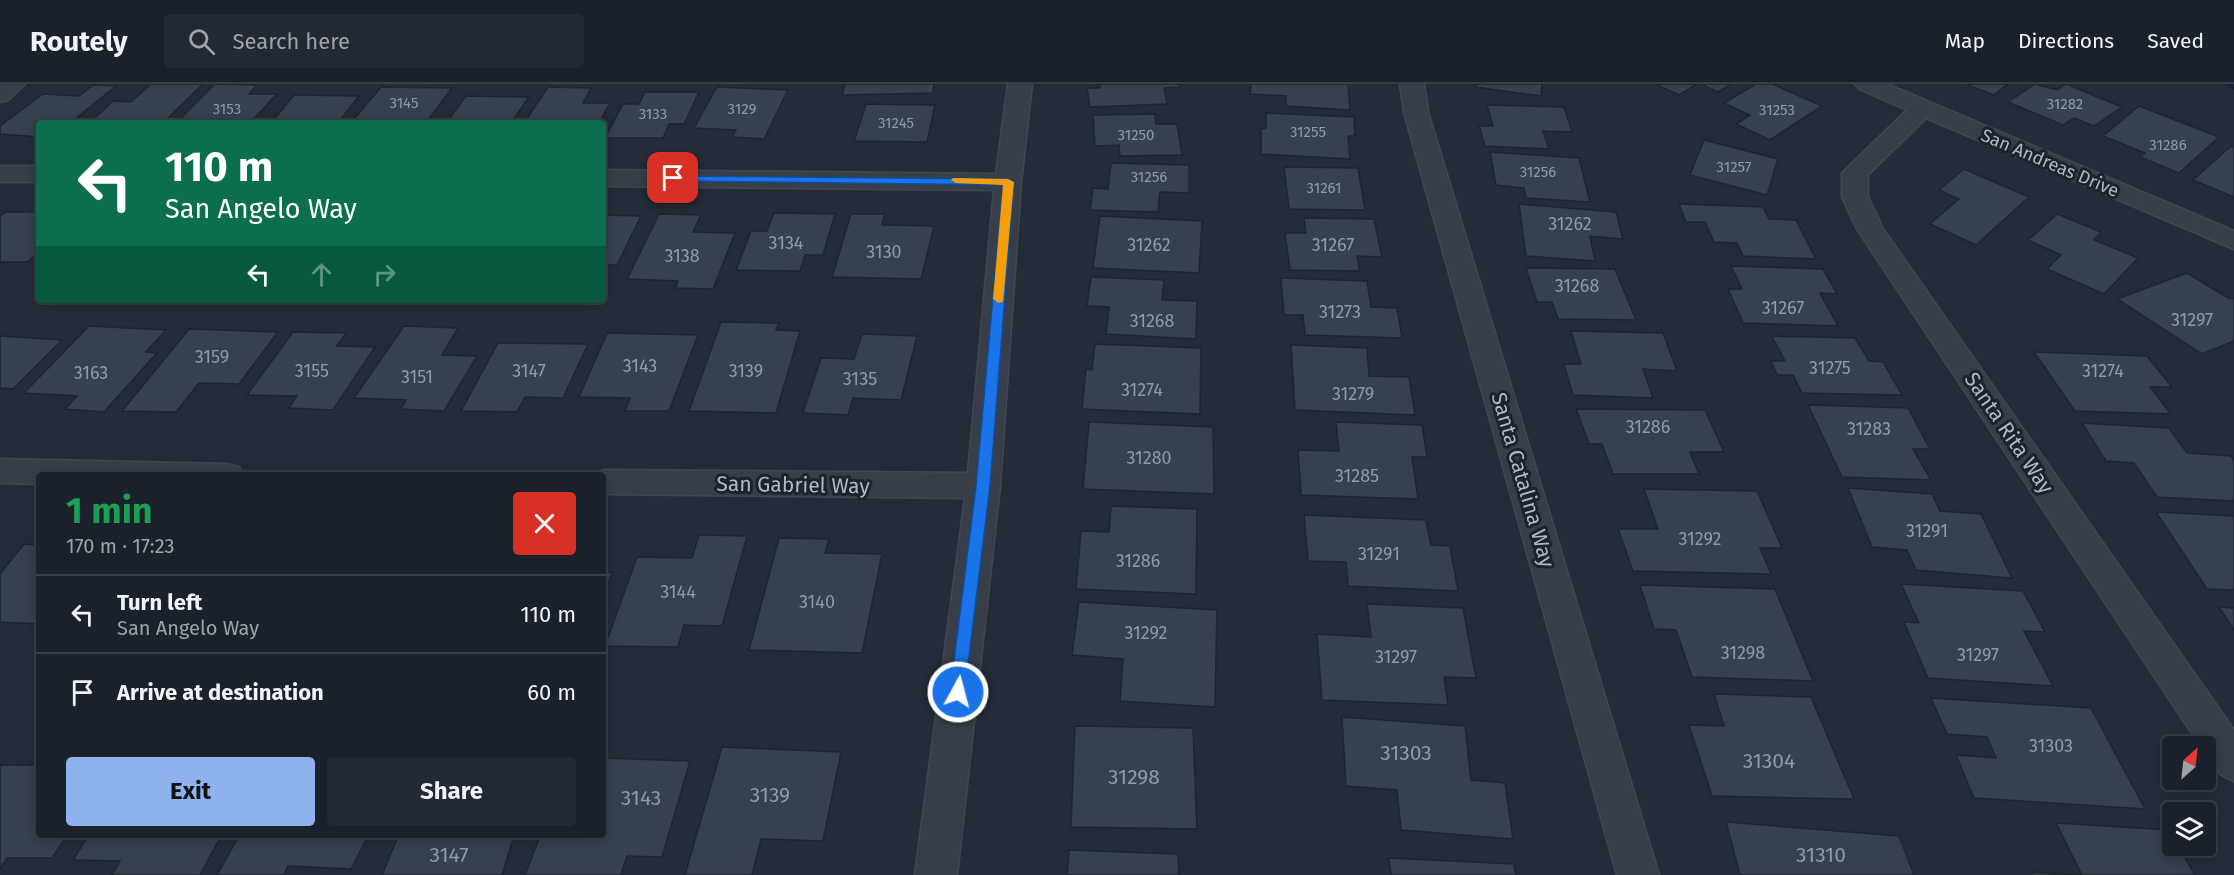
<!DOCTYPE html>
<html lang="en">
<head>
<meta charset="utf-8">
<style>
  body { margin:0; font-family:"Fira Sans",sans-serif; background:#232932; color:#f1f3f6; height:100vh; display:flex; flex-direction:column; font-size:22px; white-space:nowrap }
  * { box-sizing:border-box; margin:0 }
  p { font-size:20px; color:#9fa3a8 }
  .icon { flex:none; width:33px; height:33px; fill:none; stroke:currentColor; stroke-width:2; stroke-linecap:round; stroke-linejoin:round }
  .map { position:relative; flex:1; overflow:hidden }
  .sheet { position:absolute; left:36px; top:388px; width:570px; height:366px; display:flex; flex-direction:column; background:#1a212a; border-radius:6px; box-shadow:0 3px 15px #0003,0 0 0 2px #383e47 }
  .sheet>* { flex:none }
  .banner { position:absolute; left:36px; top:36px; width:570px; height:183px; border-radius:6px; box-shadow:0 3px 15px #0003,0 0 0 2px #383e47; background:#0b6e4f; color:#fff; overflow:hidden }
  .needle { width:39px; rotate:27deg }
  .buttons { position:absolute; left:2162px; top:652px; display:grid; gap:12px }
  .buttons a { display:grid; place-items:center; width:54px; height:54px; border-radius:6px; background:#1a212a; box-shadow:0 3px 15px #0003,0 0 0 2px #383e47; font-size:30px }
  .pin { position:absolute; display:grid; place-items:center; width:51px; height:51px; color:#fff; margin:-26px; border-radius:12px; box-shadow:0 3px 9px #0006 }
  .me { position:absolute; width:66px; margin:-33px; rotate:7deg; stroke-linejoin:round; filter:drop-shadow(0 0 4px #0008) }
  .turn { display:flex; align-items:center; gap:21px; height:126px; padding:0 30px; font-size:27px }
  .turn .icon { width:78px; height:78px; stroke-width:2.5 }
  .turn b { display:block; font-size:42px; line-height:51px }
  .lanes { display:flex; align-items:center; height:57px; padding:0 30px; background:#0003; justify-content:center; gap:30px; direction:ltr }
  .lanes .off { opacity:.35 }
  .round { display:grid; place-items:center; flex:none; width:63px; height:63px; border-radius:6px; background:#232932 }
  .head { display:flex; align-items:center; justify-content:space-between; height:102px; padding:0 30px }
  h1 { font-size:36px; font-weight:700; line-height:45px; color:#1e9e55 }
  .button { display:flex; gap:12px; margin-top:auto; padding:12px 30px }
  .button a { flex:1; height:69px; border-radius:6px; background:#8db2ee; color:#111; font-size:24px; font-weight:700; line-height:69px; text-align:center }
  .button a+a { background:#232932; color:#f1f3f6 }
  ul { padding:0; list-style:none }
  li { display:flex; align-items:center; gap:18px; height:78px; padding:0 30px; border-top:2px solid #383e47 }
  li div { flex:1 }
  li b { display:block; font-size:22px }
  li em { font-style:normal }
  header { display:flex; align-items:center; gap:36px; box-sizing:border-box; height:84px; padding:0 30px; background:#1a212a; border-bottom:2px solid #383e47 }
  header strong { font-size:28px }
  nav { display:flex; gap:33px; margin-inline-start:auto; font-size:21px }
  .search { width:420px; height:54px; background:#232932; display:flex; align-items:center; gap:15px; box-sizing:border-box; padding:0 21px; border-radius:6px; color:#9fa3a8; font-size:22px }
  .map>svg:first-child { display:block }
</style>
</head>
<body>
<header>
<strong>Routely</strong>
<div class="search"><svg class="icon" aria-label="search" viewBox="0 0 24 24"><circle cx="10" cy="10" r="6"/><path d="M15 15l6 6"/></svg>Search here</div>
<nav><a>Map</a><a>Directions</a><a>Saved</a></nav>
</header>
<div class="map">
<svg width="2234" height="791" viewBox="0 0 2234 791">
  <rect width="100%" height="100%" fill="#232c38"/>
  <g fill="none" stroke-linecap="round" stroke-linejoin="round">
    <!-- stream -->
    <path fill="#182334" fill-rule="evenodd" d="M2222,0H2234V6Z"/>
  </g>
  <!-- building -->
  <path fill="#36404e" stroke="#1e252f" stroke-width="1.5" d="M151,0H203L163,39H89L113,17L131,18Z
    M215,0L257,1L249,10H277L250,39H176Z
    M845,0H934L933,9L842,11Z
    M1100,0H1179L1180,3L1164,4L1167,20L1090,23L1087,4H1100Z
    M1251,0H1348L1350,26L1286,22V12L1250,10Z
    M1476,0H1542L1541,12L1476,3Z
    M1655,0H1697L1679,11Z
    M1701,0H1731L1718,8Z
    M1756,0H1772L1822,22L1770,56L1736,40L1750,31L1724,19Z
    M1965,0H2008L1994,11Z
    M2035,0L2057,6L2066,0L2122,23L2094,42L2074,34L2063,41L2008,18Z
    M93,1L116,2L70,39H39V53L0,50V42L43,10L79,12Z
    M381,3L452,4L426,39H386L388,36L354,35Z
    M548,3L591,4L583,19H610L599,39H524Z
    M717,3L788,6L764,55L732,53L736,46L694,44Z
    M645,8H699L684,40H669L663,54H605L623,20H639Z
    M294,11L359,12L338,39H271Z
    M466,12L529,13L511,39H446Z
    M866,20L935,21L927,58L854,57Z
    M1487,21L1564,23L1572,48L1543,47L1549,65L1485,62L1479,42H1493Z
    M2139,22L2219,53L2179,89L2140,73L2145,69L2103,52Z
    M1266,29L1354,33L1355,52H1348L1350,75L1261,70V45L1266,44Z
    M1155,30L1156,40H1177L1182,71L1120,72L1119,61L1095,62L1093,31Z
    M1704,56L1778,75L1767,111L1690,91Z
    M2231,62L2234,63V113L2193,96Z
    M1490,68L1579,74L1590,118L1526,114L1524,104L1496,101Z
    M1111,79L1189,81V109L1160,108L1158,128L1090,126L1093,104L1108,105Z
    M1284,83L1358,84L1365,126L1289,125Z
    M1964,85L2029,113L1976,161L1930,140L1959,115L1939,106Z
    M1519,120L1616,128L1623,155L1590,152L1595,177L1526,172Z
    M1679,120L1763,123L1769,135L1796,136L1816,175L1743,172L1737,159L1714,158L1705,138H1686Z
    M5,128H39V167L28,178H0V133Z
    M774,129L835,130L823,171H805L800,187L736,186L751,147H767Z
    M659,130L701,131L693,148L735,149L713,205L675,204L678,197L627,195Z
    M851,130H885L882,141L934,142L921,195L832,193Z
    M2057,130L2101,148L2094,156L2138,174L2104,210L2047,185L2061,171L2028,156Z
    M603,131L641,132L617,181H603Z
    M1100,132L1202,137L1199,189L1093,184Z
    M1304,134L1374,135L1382,173L1357,172L1360,187L1290,186L1285,149H1306Z
    M1731,182L1823,185L1837,210L1820,209L1838,242L1743,239L1728,205H1742Z
    M1526,184L1615,185L1636,236L1558,235L1552,218H1537Z
    M2187,189L2230,215L2234,214V257L2202,270L2117,215Z
    M1091,193L1164,196L1162,216L1197,217L1196,255L1106,250L1109,223L1087,222Z
    M1281,194L1367,197L1371,223L1397,224L1402,254L1305,251L1303,231H1284Z
    M721,238L779,239L776,246L800,247L776,329L689,327Z
    M89,242L166,246L146,268L157,269L104,328L65,325L77,312L24,309Z
    M404,242L458,244L442,271L477,272L444,327L401,325L406,316L354,314Z
    M189,245L278,248L239,300L199,299L176,328L122,327Z
    M1571,247L1663,249L1677,287L1643,285L1653,314L1573,311L1564,280H1581Z
    M293,248L346,249L337,262L375,263L333,326L289,324L297,312L247,311Z
    M607,249L698,251L669,327H625L630,314L579,313Z
    M862,250L917,252L901,316L853,314L848,331L803,329L821,274L854,275Z
    M0,252L62,256L13,305L0,304Z
    M1772,252L1855,254L1869,277L1883,278L1902,311L1802,309L1793,291H1777L1771,277H1785Z
    M498,259L588,260L563,314L525,313L517,328L461,327Z
    M1095,260L1201,264L1200,330L1082,325L1086,285L1092,286Z
    M1291,261L1367,264L1369,292L1409,293L1415,331L1295,326Z
    M2034,268L2147,272L2172,303H2150L2171,330L2075,327Z
    M1808,321L1908,324L1930,365H1913L1931,396L1842,393Z
    M1576,325L1705,326L1724,368H1690L1699,390H1613L1602,360H1589Z
    M1089,338L1213,343L1214,410L1083,405Z
    M1336,338L1422,341L1427,373H1412L1418,415L1301,411L1298,366L1339,367Z
    M2082,339L2169,344L2187,369L2231,372L2234,376V417L2157,413L2134,379L2106,377Z
    M1848,404L1932,410L1940,427L1981,430L2012,494L1916,486L1907,466L1872,463Z
    M1644,405L1757,407L1782,464H1760L1771,490L1633,487L1618,445H1658Z
    M1111,422L1197,425L1196,510L1076,505L1081,447L1109,448Z
    M2156,428L2234,432V506L2207,505Z
    M1304,431L1426,436L1431,461L1450,462L1458,507L1348,502L1346,478L1308,477Z
    M699,451L747,452L722,542L684,541L678,563L605,562L637,473L692,474Z
    M779,454L829,455L825,469L882,470L862,569L749,566Z
    M24,460L39,461V540L0,538V490Z
    M603,488H612L603,514Z
    M1901,500L2023,507L2045,548L2024,547L2053,602L1928,594L1904,538L1919,539Z
    M1640,501L1775,505L1813,597L1692,593L1676,546L1654,545Z
    M1079,518L1217,526L1215,623L1120,617L1123,575L1072,571Z
    M1367,520L1463,524L1476,594L1444,593L1448,621L1322,616L1317,550L1371,553Z
    M2219,523L2234,524V546Z
    M1714,610L1811,613L1854,715L1712,712L1689,641L1724,642Z
    M1931,614L2091,624L2145,725L1974,714L1956,671L1996,674L1987,653L1947,650Z
    M1342,633L1465,642L1471,696L1505,699L1513,755L1401,746L1397,706L1346,702Z
    M1075,642L1193,644L1197,745L1071,743Z
    M722,663L841,668L823,757L761,755L752,791H685Z
    M603,674L690,677L662,773L627,772L621,791H525L540,752H603Z
    M0,681H39V752H67L52,774H7L0,785Z
    M1726,738L1899,752L1914,791H1740Z
    M2056,739L2169,746L2172,762H2178L2195,791H2034L2033,788L2082,791Z
    M88,752H221L200,791H112L120,777L73,776Z
    M239,752H368L351,785L288,782L284,791H217Z
    M398,752H514L502,791H382Z
    M1069,766L1178,770L1179,791H1067Z
    M1389,774L1514,780L1516,791H1391Z"/>
  <g fill="none" stroke-linecap="round" stroke-linejoin="round">
    <defs>
      <path id="minor" d="M0,0H25L8,16L0,18Z
        M1008,0H1032L1021,98L1000,402L957,791H915L965,414L603,410V392H590L603,386L968,389L994,106L603,102V86L996,90Z
        M1400,0H1424L1428,28L1659,791H1617L1404,28Z
        M1855,0H1887L2234,147V165L1926,34L1868,91V113L1883,145L2234,646V697C2220,692 2205,679 2205,663H2201L1857,145L1842,113V89L1907,26L1859,5Z
        M0,82H39V98H0Z
        M0,375L227,380L239,383L243,392H39V400L0,399Z"/>
    </defs>
    <!-- minor casing -->
    <use href="#minor" stroke="#404751" stroke-width="3"/>
    <!-- minor -->
    <use href="#minor" fill="#373e48" fill-rule="evenodd"/>
  </g>
  <!-- route -->
  <path fill="#1a73e8" stroke="#114b97" stroke-width="1.5" d="M669,92L1008,95L1014,98L990,402L964,613H953L950,608L976,402L1003,101L673,97L668,94Z"/>
  <!-- slow -->
  <path fill="#f59e0b" d="M953,94L1008,95L1014,98L1003,218L999,219L993,215L1003,101L956,99L951,96Z"/>
  <g text-anchor="middle" dominant-baseline="central" stroke-width="6" stroke-linejoin="round" paint-order="stroke">
    <!-- far-number labels -->
    <g font-size="15" fill="#9199a4">
      <text x="404" y="19">3145</text>
      <text x="2065" y="20">31282</text>
      <text x="227" y="25">3153</text>
      <text x="742" y="25">3129</text>
      <text x="1777" y="26">31253</text>
      <text x="653" y="30">3133</text>
      <text x="896" y="39">31245</text>
      <text x="1308" y="48">31255</text>
      <text x="1136" y="51">31250</text>
      <text x="2168" y="61">31286</text>
      <text x="1734" y="83">31257</text>
      <text x="1538" y="88">31256</text>
      <text x="1149" y="93">31256</text>
      <text x="1324" y="104">31261</text>
    </g>
    <!-- far-street labels -->
    <g font-size="18" fill="#b2b9c4" stroke="#1c232d">
      <text transform="translate(2050 79) rotate(23)">San Andreas Drive</text>
    </g>
    <!-- number labels -->
    <g font-size="18" fill="#9199a4">
      <text x="1570" y="140">31262</text>
      <text x="786" y="159">3134</text>
      <text x="1149" y="161">31262</text>
      <text x="1333" y="161">31267</text>
      <text x="884" y="168">3130</text>
      <text x="682" y="172">3138</text>
      <text x="1577" y="202">31268</text>
      <text x="1783" y="224">31267</text>
      <text x="1340" y="228">31273</text>
      <text x="2192" y="236">31297</text>
      <text x="1152" y="237">31268</text>
      <text x="212" y="273">3159</text>
      <text x="640" y="282">3143</text>
      <text x="1830" y="284">31275</text>
      <text x="312" y="287">3155</text>
      <text x="529" y="287">3147</text>
      <text x="746" y="287">3139</text>
      <text x="2103" y="287">31274</text>
      <text x="91" y="289">3163</text>
      <text x="417" y="293">3151</text>
      <text x="860" y="295">3135</text>
      <text x="1142" y="306">31274</text>
      <text x="1353" y="310">31279</text>
      <text x="1648" y="343">31286</text>
      <text x="1869" y="345">31283</text>
      <text x="1149" y="374">31280</text>
      <text x="1357" y="392">31285</text>
      <text x="1927" y="447">31291</text>
      <text x="1700" y="455">31292</text>
      <text x="1379" y="470">31291</text>
      <text x="1138" y="477">31286</text>
      <text x="678" y="508">3144</text>
      <text x="817" y="518">3140</text>
      <text x="1146" y="549">31292</text>
      <text x="1743" y="569">31298</text>
      <text x="1978" y="571">31297</text>
      <text x="1396" y="573">31297</text>
      <text x="2051" y="662">31303</text>
    </g>
    <!-- street labels -->
    <g font-size="21" fill="#b2b9c4" stroke="#1c232d">
      <text transform="translate(2009 349) rotate(56)">Santa Rita Way</text>
      <text transform="translate(1523 396) rotate(74)">Santa Catalina Way</text>
      <text transform="translate(793 401) rotate(1)">San Gabriel Way</text>
    </g>
    <!-- near-number labels -->
    <g font-size="21" fill="#9199a4">
      <text x="1406" y="669">31303</text>
      <text x="1769" y="677">31304</text>
      <text x="1134" y="693">31298</text>
      <text x="770" y="711">3139</text>
      <text x="641" y="714">3143</text>
      <text x="449" y="771">3147</text>
      <text x="1821" y="771">31310</text>
    </g>
  </g>
</svg>
<div class="buttons">
<a><svg class="needle" viewBox="-14 -14 28 28"><path d="M0-13l5 13h-10z" fill="#e53935"/><path d="M0 13l5-13h-10z" fill="#9fa3a8"/></svg></a>
<a><svg class="icon" aria-label="layers" viewBox="0 0 24 24"><path d="M12 4l9 5-9 5-9-5zM3 14l9 5 9-5"/></svg></a>
</div>
<div class="pin" style="left:673px;top:94px;background:#d93025"><svg class="icon" aria-label="arrive" viewBox="0 0 24 24"><path d="M6 21V4h12l-3 4 3 4H6"/></svg></div>
<svg class="me" style="left:958px;top:608px" viewBox="-20 -20 40 40"><circle r="17" fill="#1a73e8" stroke="#fff" stroke-width="3"/><path d="M0-11L8 9 0 5-8 9z" fill="#fff"/></svg>
<div class="banner">
<div class="turn"><svg class="icon" aria-label="left" viewBox="0 0 24 24"><path d="M17 20v-9H6M10 6l-5 5 5 5"/></svg><div><b>110 m</b>San Angelo Way</div></div>
<div class="lanes"><svg class="icon" aria-label="left" viewBox="0 0 24 24"><path d="M17 20v-9H6M10 6l-5 5 5 5"/></svg><svg class="icon off" aria-label="ahead" viewBox="0 0 24 24"><path d="M12 20V5M6 11l6-6 6 6"/></svg><svg class="icon off" aria-label="right" viewBox="0 0 24 24"><path d="M7 20v-9h11M14 6l5 5-5 5"/></svg></div>
</div>
<section class="sheet">
<div class="head"><div><h1>1 min</h1><p>170 m · 17:23</p></div><a class="round" style="background:#d93025;color:#fff"><svg class="icon" aria-label="close" viewBox="0 0 24 24"><path d="M6 6l12 12M18 6L6 18"/></svg></a></div>
<ul>
<li><svg class="icon" aria-label="left" viewBox="0 0 24 24"><path d="M17 20v-9H6M10 6l-5 5 5 5"/></svg><div><b>Turn left</b><p>San Angelo Way</p></div><em>110 m</em></li>
<li><svg class="icon" aria-label="arrive" viewBox="0 0 24 24"><path d="M6 21V4h12l-3 4 3 4H6"/></svg><div><b>Arrive at destination</b></div><em>60 m</em></li>
</ul>
<div class="button"><a>Exit</a><a>Share</a></div>
</section>
</div>
</body>
</html>
